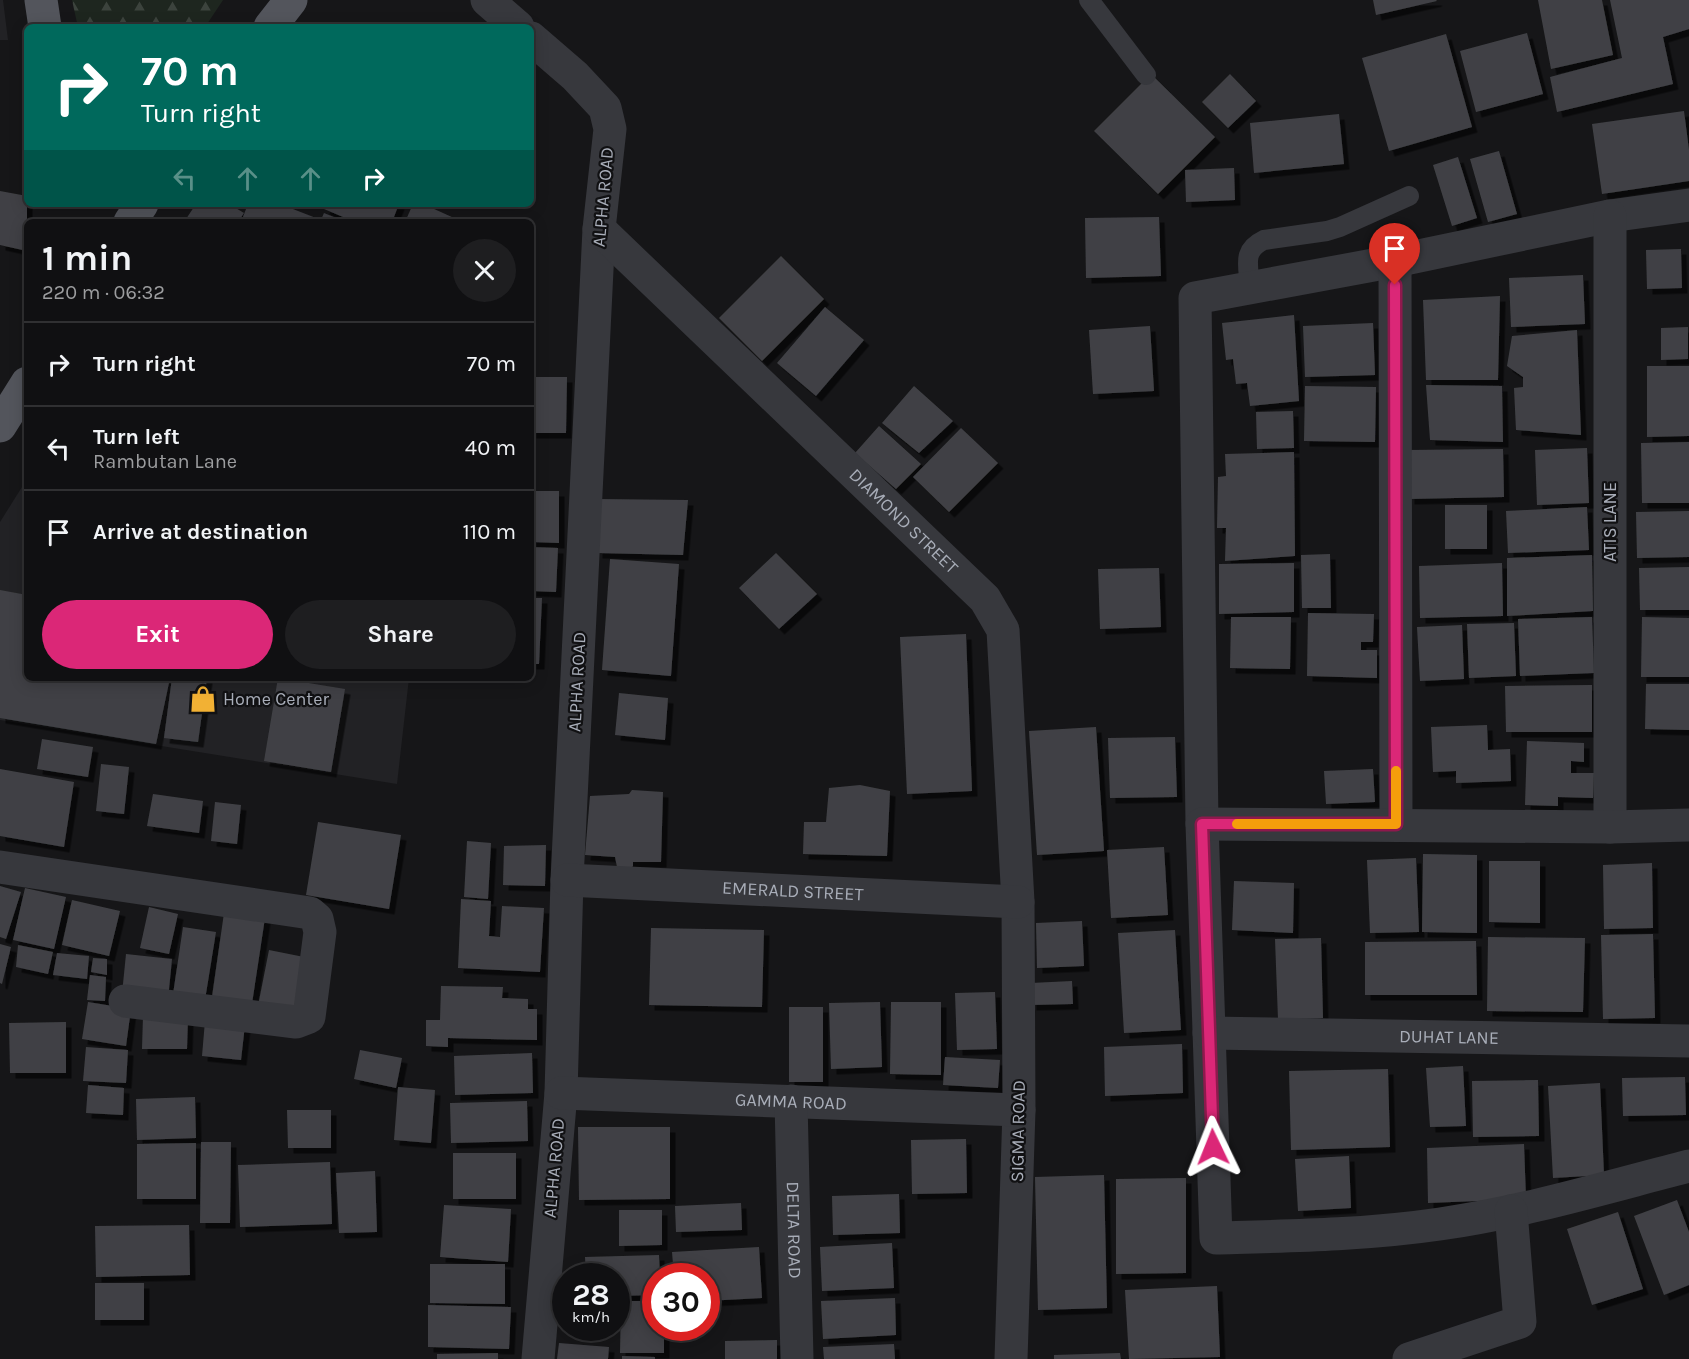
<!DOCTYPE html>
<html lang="en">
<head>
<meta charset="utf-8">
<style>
  body { margin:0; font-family:Karla,sans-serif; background:#1e1e20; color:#f1f3f6; height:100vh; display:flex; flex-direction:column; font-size:22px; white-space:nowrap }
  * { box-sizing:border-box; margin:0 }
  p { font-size:20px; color:#9c9d9f }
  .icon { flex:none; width:33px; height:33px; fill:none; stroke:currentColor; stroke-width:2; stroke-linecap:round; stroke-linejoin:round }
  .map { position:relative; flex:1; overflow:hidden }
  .side { position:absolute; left:24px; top:219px; width:510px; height:462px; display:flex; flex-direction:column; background:#101012; border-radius:9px; box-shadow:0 3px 15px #0003,0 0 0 2px #303032 }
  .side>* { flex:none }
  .guide { position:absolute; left:24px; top:24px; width:510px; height:183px; border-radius:9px; box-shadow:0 3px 15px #0003,0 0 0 2px #303032; background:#00695c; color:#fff; overflow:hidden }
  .speed { position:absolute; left:552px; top:1263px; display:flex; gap:12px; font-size:30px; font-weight:700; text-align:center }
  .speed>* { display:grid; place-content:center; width:78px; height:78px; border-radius:50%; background:#101012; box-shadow:0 3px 15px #0003,0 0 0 2px #303032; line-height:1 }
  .speed small { font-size:15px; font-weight:400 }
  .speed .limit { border:9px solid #d22; background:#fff; color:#111 }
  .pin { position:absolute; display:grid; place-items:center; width:51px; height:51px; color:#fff; margin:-62px -26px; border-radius:50% 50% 50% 0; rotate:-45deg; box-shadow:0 0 6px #0007 }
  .pin .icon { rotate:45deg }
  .me { position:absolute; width:66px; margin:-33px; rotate:358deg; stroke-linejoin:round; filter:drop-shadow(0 0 4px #0008) }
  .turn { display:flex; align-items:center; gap:21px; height:126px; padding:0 18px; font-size:27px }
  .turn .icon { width:78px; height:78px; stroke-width:2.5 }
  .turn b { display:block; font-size:42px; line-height:51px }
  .lanes { display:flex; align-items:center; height:57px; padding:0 18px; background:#0003; justify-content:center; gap:30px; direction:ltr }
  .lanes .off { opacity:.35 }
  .round { display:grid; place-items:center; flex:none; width:63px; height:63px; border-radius:32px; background:#1e1e20 }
  .overview { display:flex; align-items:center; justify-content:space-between; height:102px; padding:0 18px }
  h1 { font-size:36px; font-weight:700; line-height:45px }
  .primary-button { display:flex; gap:12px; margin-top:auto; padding:12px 18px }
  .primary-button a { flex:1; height:69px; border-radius:36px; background:#db2777; color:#fff; font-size:24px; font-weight:700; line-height:69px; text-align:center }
  .primary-button a+a { background:#1e1e20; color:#f1f3f6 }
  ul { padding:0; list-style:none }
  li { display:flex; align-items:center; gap:18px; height:84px; padding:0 18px; border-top:2px solid #303032 }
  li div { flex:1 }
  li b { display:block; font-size:22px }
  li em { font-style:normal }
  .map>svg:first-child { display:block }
</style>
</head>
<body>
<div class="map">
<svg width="1689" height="1359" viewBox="0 0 1689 1359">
  <defs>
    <pattern id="forest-firs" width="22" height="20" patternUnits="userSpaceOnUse" patternTransform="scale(1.5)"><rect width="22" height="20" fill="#1e261f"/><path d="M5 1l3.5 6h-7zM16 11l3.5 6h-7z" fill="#3c433d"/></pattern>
    <filter id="shadow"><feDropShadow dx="5.5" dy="5.5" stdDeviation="0" flood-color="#0009"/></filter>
  </defs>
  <rect width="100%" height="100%" fill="#161618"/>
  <!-- built -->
  <path fill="#222225" d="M0,0H3L8,40H0Z
    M27,479V678H409L397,784L0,720V522Z"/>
  <!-- forest -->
  <path fill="url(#forest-firs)" d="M72,0H223L205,27H78Z"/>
  <!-- building -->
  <path fill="#404145" filter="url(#shadow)" d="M1373,0H1436L1437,1L1376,15Z
    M1538,0H1602L1613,55L1551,69Z
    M1610,0H1689V29L1663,37L1673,84L1557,112L1550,77L1622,58Z
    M1527,33L1543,94L1476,112L1460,51Z
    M1446,34L1472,127L1389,151L1362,58Z
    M1151,74L1215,137L1158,194L1094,131Z
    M1230,74L1256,101L1228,128L1202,102Z
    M1684,111L1689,150V181L1602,194L1592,124Z
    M1339,114L1344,164L1254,173L1250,123Z
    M1499,151L1517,214L1488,222L1470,159Z
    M1458,157L1477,218L1452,226L1433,165Z
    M1234,168L1235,200L1186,202L1185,170Z
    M0,191L27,196V251L0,245Z
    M196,204H229L244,213L238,222H184Z
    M248,204H280L316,218L314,222H241Z
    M326,204H399L392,222H355L324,209Z
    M413,204H423L463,222H405Z
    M324,213L346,222H320Z
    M1159,217L1161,276L1086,278L1085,218Z
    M1681,249L1682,288L1647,289L1646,250Z
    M781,256L824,299L762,361L719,318Z
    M1583,275L1585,324L1511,327L1509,278Z
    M1500,296L1498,380H1426L1423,300Z
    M825,307L864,340L816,396L777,363Z
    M1294,315L1299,401L1250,406L1247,383L1236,384L1233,359L1226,360L1222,323Z
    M1373,323L1375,375L1305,377L1303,326Z
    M1150,326L1154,391L1093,394L1089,330Z
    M1688,327V359L1661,360V328Z
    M1577,330L1581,435L1516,430L1514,388L1523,387V377L1507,366L1512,336Z
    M1647,366H1689V436L1647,437Z
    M531,377H567L566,433H531Z
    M1426,385L1502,386L1503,442L1430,440Z
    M914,386L953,421L919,453L882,423Z
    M1305,386L1376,387L1375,442L1304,441Z
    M1293,411L1294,448L1257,449L1256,412Z
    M879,426L921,464L896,489L855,453Z
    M961,428L998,463L949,512L913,477Z
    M1689,442V503H1642L1641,443Z
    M1587,448L1589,503L1537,505L1535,450Z
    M1503,449L1504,497L1409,499L1408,450Z
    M1294,452L1295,556L1225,561L1226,528H1217L1218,477L1226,476L1225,454Z
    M531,491H559V543L531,542Z
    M597,499L688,500L683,555L597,553Z
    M1445,505H1487V549H1445Z
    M1587,507L1589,550L1508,553L1506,511Z
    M1689,511V557L1637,558L1636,512Z
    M531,547L558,548L556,592L531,591Z
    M776,553L817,594L779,629L739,588Z
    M1330,554L1331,608H1302L1301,555Z
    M1592,555L1593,611L1507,616V558Z
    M610,559L679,564L671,676L602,670Z
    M1294,563V612L1219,614V564Z
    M1502,563L1503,616L1420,618L1419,566Z
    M1689,567V610H1640L1639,568Z
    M1159,568L1161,627L1100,629L1098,569Z
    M0,590L27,595V678H170L156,744L0,718Z
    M531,598H542L539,664H531Z
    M1308,613L1374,614L1373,642H1361V650H1377V678L1307,676Z
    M1231,617H1291L1290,669L1230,668Z
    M1592,617L1594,673L1520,676L1518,619Z
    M1642,617L1689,618V677H1641Z
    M1514,623L1516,676L1469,678L1467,624Z
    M1462,625L1464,679L1420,681L1417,627Z
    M966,634L972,791L907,794L900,637Z
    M172,678H207L198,742L164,738Z
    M278,678L345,689L331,772L264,761Z
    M1646,684H1689V730L1645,729Z
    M1592,685V732H1506L1505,686Z
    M619,693L668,698L665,740L615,735Z
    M1487,725L1488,750L1510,749L1511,781L1456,783V771L1433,772L1431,727Z
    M1096,727L1104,851L1037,855L1029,731Z
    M1175,737L1177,797L1110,798L1108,738Z
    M42,739L93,747L88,777L37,769Z
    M1527,741L1584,743V762L1571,761V773H1594L1593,798L1558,797V806L1525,805Z
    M101,764L129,767L124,814L96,811Z
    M0,769L74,782L64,847L0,836Z
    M1373,769L1375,802L1326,804L1324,771Z
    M860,785L890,791L887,856L803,854L804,822H826L829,788Z
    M632,790L663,792L661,862H633V866L630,869L617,867L615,857L585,855L590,796L629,794Z
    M153,794L203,801L199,833L147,826Z
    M215,802L241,805L237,844L211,841Z
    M318,822L401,835L389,909L306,895Z
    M467,841L491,843L488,899L464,897Z
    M546,845L545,886L503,885L504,846Z
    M1164,847L1168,915L1111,918L1107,850Z
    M1423,854L1477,855V933L1422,932Z
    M1416,858L1419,932L1370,933L1367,860Z
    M1489,861H1540V923L1489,922Z
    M1652,863L1653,928L1604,929L1603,865Z
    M1234,881L1294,883L1293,933L1232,930Z
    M0,886L21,892L6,939L0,937Z
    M25,888L66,897L54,949L13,940Z
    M461,899L491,901L489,936L500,937L502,906L544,908L540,972L458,968Z
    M72,900L120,911L109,956L62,945Z
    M149,907L178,914L169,954L140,948Z
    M224,913L265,918L251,1010L211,1004Z
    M1082,921L1084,966L1037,968L1036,923Z
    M183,927L216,932L204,1006L172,1001Z
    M651,928L764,930L762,1007L649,1005Z
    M1175,930L1181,1030L1124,1033L1118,933Z
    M1653,934L1655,1018L1603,1019L1601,935Z
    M1488,937L1585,938L1583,1012L1487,1011Z
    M1321,938L1323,1018L1278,1019L1275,939Z
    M1476,941L1477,995H1365V942Z
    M0,944L11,947L2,984L0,983Z
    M18,945L53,952L48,974L16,967Z
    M269,950L304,957L293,1013L258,1006Z
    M57,953L89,956L87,979L53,975Z
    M126,954L172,959L168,999L122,994Z
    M93,958L107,959V975L91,972Z
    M90,975L106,977L105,1001L87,1000Z
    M1072,981L1073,1004L1031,1005V983Z
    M441,986L503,987L502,998L528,999V1009H537V1040L448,1038V1047L426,1046V1020H440Z
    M995,992L997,1049L957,1050L955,993Z
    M88,1002L131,1009L126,1046L82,1039Z
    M880,1002L882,1067L831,1069L829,1003Z
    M891,1002H941V1075L890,1074Z
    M789,1007H823V1082H789Z
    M143,1016L188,1017L187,1049H142Z
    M205,1021L245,1025L241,1060L202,1056Z
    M66,1022V1073H10L9,1023Z
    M1182,1044L1183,1093L1105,1096L1104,1047Z
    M86,1047L128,1050L126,1083L83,1081Z
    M360,1050L402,1058L396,1088L354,1079Z
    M532,1053L533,1093L455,1095L454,1056Z
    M945,1057L1000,1060L998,1088L943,1085Z
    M1463,1066L1466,1126L1430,1127L1426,1068Z
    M1388,1069L1390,1147L1291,1150L1289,1071Z
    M1685,1077L1686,1115L1623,1116L1622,1078Z
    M1538,1080L1539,1136L1473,1137L1472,1081Z
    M1600,1083L1604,1175L1553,1178L1548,1086Z
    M88,1085L124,1088L123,1115L86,1113Z
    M398,1087L435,1090L431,1143L394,1140Z
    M195,1097L196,1138L137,1140L136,1099Z
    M527,1101L528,1141L451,1143L450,1103Z
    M287,1110H331V1148H288Z
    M578,1127H670V1199L579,1200Z
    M966,1139L967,1193L912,1194L911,1140Z
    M201,1142H231L230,1223H200Z
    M196,1143V1199H137V1144Z
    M1524,1144L1526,1199L1428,1203L1427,1148Z
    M453,1153H516V1199H453Z
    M1349,1156L1351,1208L1298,1211L1295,1159Z
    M330,1162L332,1224L240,1227L238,1165Z
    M375,1171L377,1232L339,1233L336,1173Z
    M1104,1175L1107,1308L1038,1310L1035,1177Z
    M1186,1178V1273L1116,1274V1179Z
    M899,1194L900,1233L833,1235L832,1196Z
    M1677,1200L1689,1232V1285L1664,1295L1634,1216Z
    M741,1203L742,1230L676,1232L675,1206Z
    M444,1205L511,1209L508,1262L440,1257Z
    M619,1210H662V1245L619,1246Z
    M1618,1212L1643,1289L1592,1305L1567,1229Z
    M189,1225L190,1275L96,1277L95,1226Z
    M892,1243L894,1288L822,1291L820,1247Z
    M759,1247L762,1298L706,1301V1276H674L672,1252Z
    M659,1255L660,1276H656V1295L616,1296V1276H586L585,1257Z
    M430,1264H505V1304L430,1303Z
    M95,1283H144V1320H95Z
    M1217,1286L1220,1357L1129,1359L1125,1290Z
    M895,1298L896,1335L823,1339L821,1301Z
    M621,1301H656V1328H664V1353H620Z
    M428,1305L511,1307L509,1349L428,1347Z
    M777,1340V1359H725V1341Z
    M559,1343L609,1347L608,1359H557Z
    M894,1344L895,1359H824L823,1347Z
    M498,1353V1359H437V1354Z
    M1120,1353L1121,1359H1054V1355Z
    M622,1356L655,1357V1359H622Z"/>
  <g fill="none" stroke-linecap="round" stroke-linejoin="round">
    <!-- lane -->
    <path stroke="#37383d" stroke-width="20" d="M1089,0L1146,75
      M1250,288C1249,266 1241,251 1264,240L1327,231L1340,227L1409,196"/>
    <!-- street -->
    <g stroke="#37383d" stroke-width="33">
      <path d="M487,0L518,27"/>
      <path d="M531,38L575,76L605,108L610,129L599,229L567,880L561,1093L538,1359"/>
      <path d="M1689,205L1610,216L1395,261L1195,298L1202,824L1216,1238C1291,1236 1365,1235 1440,1224C1524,1212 1607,1187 1689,1166"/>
      <path d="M1610,216V827"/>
      <path id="s1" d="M599,229L985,599L1003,630L1018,902L1019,1110L1011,1359"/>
      <path d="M1395,261L1396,824"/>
      <path d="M1202,824L1610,827L1689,825"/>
      <path d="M0,867L310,913L317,919L320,932L309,1017L296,1022L125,1001"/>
      <path id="s2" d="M567,880L1018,902"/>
      <path id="s3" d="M1209,1033L1689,1041"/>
      <path id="s4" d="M561,1093L1019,1110"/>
      <path id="s5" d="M791,1101L797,1359"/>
      <path d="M1409,1359L1520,1322L1511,1211"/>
    </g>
    <!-- primary -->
    <path stroke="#53555c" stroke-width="33" d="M41,0L45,27
      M270,27L291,0
      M130,222L142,204
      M0,426L27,383"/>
  </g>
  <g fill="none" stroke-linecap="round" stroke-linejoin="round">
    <defs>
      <path id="route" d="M1213,1147L1202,824H1396L1395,285"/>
    </defs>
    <!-- route casing -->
    <use href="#route" stroke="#8e194d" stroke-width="15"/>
    <!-- route -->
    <use href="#route" stroke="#db2777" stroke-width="10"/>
    <!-- slow -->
    <path stroke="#f59e0b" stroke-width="10" d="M1237,824H1396V771"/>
  </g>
  <!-- icons -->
  <defs>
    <symbol id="shop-bare" viewBox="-9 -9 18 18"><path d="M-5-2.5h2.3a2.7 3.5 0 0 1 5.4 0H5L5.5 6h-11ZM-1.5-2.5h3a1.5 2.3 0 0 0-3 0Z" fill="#f2b134" stroke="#111113" stroke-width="2.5" paint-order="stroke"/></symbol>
  </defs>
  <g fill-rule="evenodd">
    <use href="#shop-bare" x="184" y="680" width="38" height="38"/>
  </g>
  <g text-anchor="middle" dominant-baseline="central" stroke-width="4.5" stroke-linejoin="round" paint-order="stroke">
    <!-- street labels -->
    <g font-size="18" fill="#a8adb8" stroke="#111113">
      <text transform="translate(603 197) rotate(-85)">ALPHA ROAD</text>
      <text stroke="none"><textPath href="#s1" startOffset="422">DIAMOND STREET</textPath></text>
      <text transform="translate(1610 522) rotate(-90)">ATIS LANE</text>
      <text transform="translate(577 682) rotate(-87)">ALPHA ROAD</text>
      <text stroke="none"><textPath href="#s2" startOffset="226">EMERALD STREET</textPath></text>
      <text stroke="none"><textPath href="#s3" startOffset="240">DUHAT LANE</textPath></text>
      <text stroke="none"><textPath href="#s4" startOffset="230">GAMMA ROAD</textPath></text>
      <text transform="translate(1018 1131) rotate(-89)">SIGMA ROAD</text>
      <text transform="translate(554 1168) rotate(-85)">ALPHA ROAD</text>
      <text stroke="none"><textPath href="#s5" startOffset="129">DELTA ROAD</textPath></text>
    </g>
    <!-- poi labels -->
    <g font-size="18" fill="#a8adb8" stroke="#111113" text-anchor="start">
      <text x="223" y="699">Home Center</text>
    </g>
  </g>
</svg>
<div class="speed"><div>28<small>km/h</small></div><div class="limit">30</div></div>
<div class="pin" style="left:1395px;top:285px;background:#d93025"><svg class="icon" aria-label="arrive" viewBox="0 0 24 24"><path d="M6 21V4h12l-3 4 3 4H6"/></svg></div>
<svg class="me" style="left:1213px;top:1147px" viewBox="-20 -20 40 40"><path d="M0-17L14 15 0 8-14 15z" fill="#db2777" stroke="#fff" stroke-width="4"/></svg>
<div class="guide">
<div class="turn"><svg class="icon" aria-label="right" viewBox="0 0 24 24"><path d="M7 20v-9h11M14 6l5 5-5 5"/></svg><div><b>70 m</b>Turn right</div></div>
<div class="lanes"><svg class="icon off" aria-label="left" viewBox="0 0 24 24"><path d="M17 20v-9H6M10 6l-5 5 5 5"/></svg><svg class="icon off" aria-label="ahead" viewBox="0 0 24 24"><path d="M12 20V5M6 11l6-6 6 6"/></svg><svg class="icon off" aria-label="ahead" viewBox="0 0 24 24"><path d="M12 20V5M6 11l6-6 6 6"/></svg><svg class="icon" aria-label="right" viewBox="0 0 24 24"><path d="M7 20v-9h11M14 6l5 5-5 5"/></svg></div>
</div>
<section class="side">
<div class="overview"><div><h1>1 min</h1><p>220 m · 06:32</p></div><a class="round"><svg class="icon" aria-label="close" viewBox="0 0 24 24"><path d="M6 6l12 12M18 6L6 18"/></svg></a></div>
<ul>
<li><svg class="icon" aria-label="right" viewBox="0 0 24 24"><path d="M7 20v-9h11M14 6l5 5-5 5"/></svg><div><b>Turn right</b></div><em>70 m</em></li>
<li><svg class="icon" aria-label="left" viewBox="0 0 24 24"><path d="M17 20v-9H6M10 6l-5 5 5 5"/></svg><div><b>Turn left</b><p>Rambutan Lane</p></div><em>40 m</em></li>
<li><svg class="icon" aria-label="arrive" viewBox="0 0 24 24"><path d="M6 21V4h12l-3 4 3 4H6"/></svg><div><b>Arrive at destination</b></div><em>110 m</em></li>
</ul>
<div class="primary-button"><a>Exit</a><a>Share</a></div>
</section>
</div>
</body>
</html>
